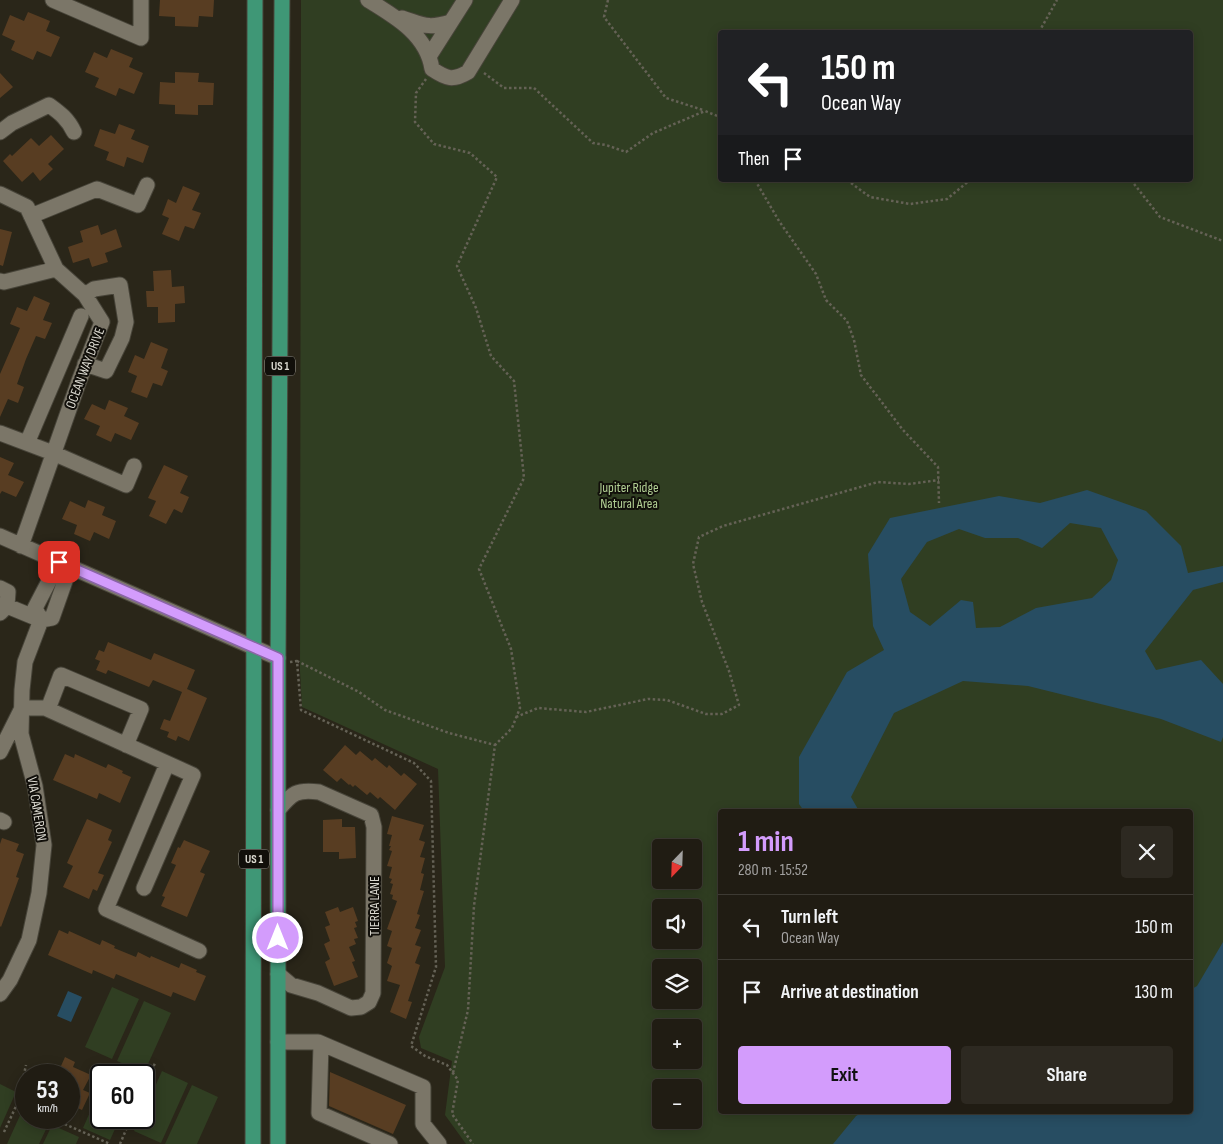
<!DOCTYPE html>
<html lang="en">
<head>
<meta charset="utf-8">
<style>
  body { margin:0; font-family:"Sofia Sans Condensed",sans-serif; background:#2d2921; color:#f1f3f6; height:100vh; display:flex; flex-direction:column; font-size:19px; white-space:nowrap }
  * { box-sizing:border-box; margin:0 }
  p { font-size:16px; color:#a2a1a0 }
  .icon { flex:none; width:28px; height:28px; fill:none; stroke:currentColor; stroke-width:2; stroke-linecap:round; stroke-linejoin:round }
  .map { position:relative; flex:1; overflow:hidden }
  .sheet { position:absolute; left:718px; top:809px; width:475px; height:305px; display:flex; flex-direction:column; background:#201c13; border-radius:5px; box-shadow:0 2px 12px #0003,0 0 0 1px #3d3a33 }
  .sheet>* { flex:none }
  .top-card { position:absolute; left:718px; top:30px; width:475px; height:152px; border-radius:5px; box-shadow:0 2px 12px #0003,0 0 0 1px #3d3a33; background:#202124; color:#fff; overflow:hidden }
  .needle { width:32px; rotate:203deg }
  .fabs { position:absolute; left:652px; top:839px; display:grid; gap:10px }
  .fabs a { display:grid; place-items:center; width:50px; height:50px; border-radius:5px; background:#201c13; box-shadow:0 2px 12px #0003,0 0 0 1px #3d3a33; font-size:25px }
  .speed { position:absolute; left:15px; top:1064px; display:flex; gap:10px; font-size:25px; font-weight:700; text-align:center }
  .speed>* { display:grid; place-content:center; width:65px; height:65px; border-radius:50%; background:#201c13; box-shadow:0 2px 12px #0003,0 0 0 1px #3d3a33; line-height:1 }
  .speed small { font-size:12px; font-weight:400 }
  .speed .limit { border:2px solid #111; border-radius:8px; background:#fff; color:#111 }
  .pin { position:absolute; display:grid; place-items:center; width:42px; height:42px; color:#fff; margin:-21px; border-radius:10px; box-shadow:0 2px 8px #0006 }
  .me { position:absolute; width:55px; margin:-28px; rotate:0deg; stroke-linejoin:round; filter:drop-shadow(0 0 4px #0008) }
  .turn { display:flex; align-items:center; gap:18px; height:105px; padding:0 20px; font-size:22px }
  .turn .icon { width:65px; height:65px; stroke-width:2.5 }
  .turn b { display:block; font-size:35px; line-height:42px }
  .then { display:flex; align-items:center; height:48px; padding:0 20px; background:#0003; gap:10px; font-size:19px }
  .round { display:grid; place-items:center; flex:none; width:52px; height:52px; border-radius:5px; background:#2d2921 }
  .head { display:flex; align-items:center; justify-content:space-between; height:85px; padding:0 20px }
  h1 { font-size:30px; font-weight:700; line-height:38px; color:#d39cfc }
  .button { display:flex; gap:10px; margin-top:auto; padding:10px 20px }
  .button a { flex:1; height:58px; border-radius:5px; background:#d39cfc; color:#111; font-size:20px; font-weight:700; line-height:58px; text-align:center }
  .button a+a { background:#2d2921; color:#f1f3f6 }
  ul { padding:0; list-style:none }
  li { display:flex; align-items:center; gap:15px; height:65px; padding:0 20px; border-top:1px solid #3d3a33 }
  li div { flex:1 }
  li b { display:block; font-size:19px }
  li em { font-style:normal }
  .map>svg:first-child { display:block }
</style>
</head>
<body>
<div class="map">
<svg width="1223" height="1144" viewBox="0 0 1223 1144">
  <rect width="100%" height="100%" fill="#2a2619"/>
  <!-- green -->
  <path fill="#303e22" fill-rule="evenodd" d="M301,0H1223V990L1190,1027V811H720V1111H1099L1076,1144H466L445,1115L452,1061L421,1048L419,1037L445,967L438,769L302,707L300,671ZM720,32H1190V180H720ZM661,848H694V880H661ZM661,908H694V940H661ZM661,968H694V1000H661ZM661,1028H694V1060H661ZM661,1088H694V1120H661Z
    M112,987L139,999L112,1059L85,1047Z
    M144,1001L171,1013L144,1073L117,1061Z
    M162,1071L188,1083L161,1143L134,1131L141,1118H144V1111Z
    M0,1084L16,1092L0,1128Z
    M192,1085L218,1097L197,1144H165Z
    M101,1087V1118H120L110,1140L83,1128Z
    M22,1111L26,1113V1118H36L49,1123L39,1144H7Z
    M52,1125L79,1137L76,1144H43Z"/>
  <!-- water -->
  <path fill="#274d62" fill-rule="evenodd" d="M1087,490L1146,511L1181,546L1188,573L1223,566V582L1193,590L1145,651L1156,670L1201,660L1223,684V737L1221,742L1161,719L1028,686L963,681L894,713L851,797L859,811H804L799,804V757L847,672L884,650L873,626L868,554L890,518L999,496L1040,503ZM1070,523L1101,528L1118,560L1111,580L1092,598L1036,608L1000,627L976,628L973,602L961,600L930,626L910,612L901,579L927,542L959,529L985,538H1018L1042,548Z
    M1223,942V1144H833L856,1116L865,1111H1190V990L1197,986Z
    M68,991L82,997L71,1022L57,1016Z"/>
  <!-- building -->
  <path fill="#583d22" d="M160,0H214L213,17L199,16L198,27L175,26V17L159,16Z
    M28,12L50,21L46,31L60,37L51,57L37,51L33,60L11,50L15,41L2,35L10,15L24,21Z
    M111,49L133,58L129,67L143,73L134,94L119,88L116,96L95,87L99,78L85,72L94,52L107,58Z
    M175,72L199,73L198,82L214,83L213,105H198V115L175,114V105L159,104L160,82L175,83Z
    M0,73L13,87L0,98Z
    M119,124L135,130L131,139L149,146L143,163L127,157L124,167L106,160L109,152L94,146L100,129L115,134Z
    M51,135L64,149L48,164L53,169L40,181L33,172L22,182L3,161L10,154L12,156L31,138L39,146Z
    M183,186L200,193L192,210L201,213L194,229L185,226L179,241L162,234L169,218L162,215L168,199L176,203Z
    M98,225L101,235L116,229L122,247L105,253L108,262L92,267L89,258L73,263L68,247L83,242L80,231Z
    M0,229L12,232L3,266L0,265Z
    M171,270L172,287L184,286L185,303L175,304V322L158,323V307H147L146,291H154L153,271Z
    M34,296L50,303L43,320L52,323L45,339L36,336L26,359L17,384L24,387L18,403L8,399L0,417V374L20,328L10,324L17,307L27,311Z
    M151,342L168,349L161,368L168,371L162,386L153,383L147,398L131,392L137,376L128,372L135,355L144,359Z
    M109,400L128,408L124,416L139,423L131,440L115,433L111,442L96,435L100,426L84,419L92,404L105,410Z
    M0,457L14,463L8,475L24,482L16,497L2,491L0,494Z
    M164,465L188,476L180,493L189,497L182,513L174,509L166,524L149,516L156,501L148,498Z
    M88,500L105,507L102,515L116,521L109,539L94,532L90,541L74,534L77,525L62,519L70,501L85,508Z
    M108,642L151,660L154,653L195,670L187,689L207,698L189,741L178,736L176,741L167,737L169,732L160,729L164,719L170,721L182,692L153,680L149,687L108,670L106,674L96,670L100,661L95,659L99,650L104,652Z
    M345,745L356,755L360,751L372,761L375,758L387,768L389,765L401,776L404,773L417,784L395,810L380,797L378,799L370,792L367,795L355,785L353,787L350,784L349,785L341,778L337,782L323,770Z
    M65,754L74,758L75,754L106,768L108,764L123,771L122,773L131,777L120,803L99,793L97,799L53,780Z
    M392,816L424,825L419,840L425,842L420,857L425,858L421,873L424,874L420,890L424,891L417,914L420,915L415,928L421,930L415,945L421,947L415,963L420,965L408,1001L412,1002L406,1019L390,1012L400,985L387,981L392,966L387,963L392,948L387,946L392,931L387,929L397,901L392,899L393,895L390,894L393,884L390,883L392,879L389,878L392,867L387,866L392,851L389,850L391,846H389L392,835L387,834Z
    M87,819L112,830L108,840L112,842L98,873L104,875L97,891L93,889L89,899L63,887L73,866L67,863Z
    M342,819V827H355L356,858L339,859V852H323V820Z
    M2,838L19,844L16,851L24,854L16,877L19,878L1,927L0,926V844Z
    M184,840L210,851L200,872L205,874L187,917L161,906L165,897L162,896L176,865L171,863L178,847L180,848Z
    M338,907L340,912L353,907L358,921L355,922L357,927L354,928L358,938L354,939L356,944L349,947L355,961L352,962L358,977L334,986L325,962L330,959L324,944L330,941L325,927L330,925L325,912Z
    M59,930L68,934L69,931L100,945L102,940L115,946L114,948L136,957L138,952L150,958L151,956L179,968L181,963L197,970L196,972L206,976L195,1001L173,992L171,997L116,974L114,979L93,970L92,974L48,955Z
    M65,1057L75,1062L73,1067L91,1075L83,1090L90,1093L82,1110L69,1104V1075H57Z
    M330,1072L406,1105L393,1134L329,1106Z"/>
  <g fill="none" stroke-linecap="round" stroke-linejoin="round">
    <defs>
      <path id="minor" d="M53,0L141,38V0
        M368,0C396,17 427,35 432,69C447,79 453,81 468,72L512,0
        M402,18C424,25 427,29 451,22
        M430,55L465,0
        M0,132L12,123L49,105C60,113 68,119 74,132
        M0,194L27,207L56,269L85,295L102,322L79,381L21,546
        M31,216L97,189L138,205L147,185
        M0,281L4,282L56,269
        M85,295L94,289L120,285L126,322L122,338L106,371L85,364
        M0,433L53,453L126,485L134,466
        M27,443L81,316
        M0,536L278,658
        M59,562L35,608L41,620L52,618L70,567
        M0,588L8,592L7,606
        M0,613L7,606L41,620L25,662L22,690L21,734L35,786L44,845L39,893L29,940L10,980L0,994
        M48,709L61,675L141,709L126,745
        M0,752L22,708H45L193,775L144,888
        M167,764L106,909L199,951
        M278,810C292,793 297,789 319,792L371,815L374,827L373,993L369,1002L361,1007L351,1008L318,993L291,985L278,974
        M0,820L4,822
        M278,1042H318L423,1087V1124L439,1144
        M321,1044L319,1113L390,1144"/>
      <path id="major" d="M253,1144L255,0
        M278,1144V663L282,0"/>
    </defs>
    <!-- minor casing -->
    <use href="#minor" stroke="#474439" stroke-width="17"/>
    <!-- major casing -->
    <use href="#major" stroke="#474439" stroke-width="17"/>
    <!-- path -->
    <path stroke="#656256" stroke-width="2.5" stroke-dasharray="2.5 2.5" stroke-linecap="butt" d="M608,0L604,17L666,98L703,110
      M1039,32L1057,0
      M484,73L504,88H534L593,143L606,145L626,152L653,133L705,111L720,117
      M426,79L416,93L415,122L434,144L470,153L497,177L457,266L476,308L491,356L514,381L524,478L479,569L511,649L520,708L512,728L495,745
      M755,180L779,221L816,274L826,300L847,321L854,340L861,375L903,430L938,467L939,503
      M847,180L870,197L910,204L947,199L970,180
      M1131,180L1160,217L1223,241
      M297,661L359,692L385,710L449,733L495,745L474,906L468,1010L453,1073
      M290,662L297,661L301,710L414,763L431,781L436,967L411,1046L425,1056L447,1065L458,1080L452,1114L473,1144
      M516,717L538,708L586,712L648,699L667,700L706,714H722L739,705L729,671L702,602L693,564L699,537L723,526L878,482L909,484L939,480
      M144,1089L155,1063
      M18,1102L26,1106
      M51,1118L110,1144
      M4,1132L18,1102L26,1065
      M120,1144L131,1118"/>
    <!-- minor -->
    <use href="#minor" stroke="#7b7668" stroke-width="15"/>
    <!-- major -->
    <use href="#major" stroke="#3f9776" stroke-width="15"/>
  </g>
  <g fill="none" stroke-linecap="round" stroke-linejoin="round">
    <defs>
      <path id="route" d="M59,562L278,658V938"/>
    </defs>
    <!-- route casing -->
    <use href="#route" stroke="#8965a4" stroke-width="12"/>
    <!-- route -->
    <use href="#route" stroke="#d39cfc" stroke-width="9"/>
  </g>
  <g text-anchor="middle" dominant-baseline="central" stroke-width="4" stroke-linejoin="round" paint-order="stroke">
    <!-- shield labels -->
    <g fill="#110f0a" stroke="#9e9c95" stroke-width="1">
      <rect x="265" y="356.5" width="30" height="19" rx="4"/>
      <rect x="239" y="849.5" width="30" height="19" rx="4"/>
    </g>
    <g font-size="12" font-weight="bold" fill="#dbd9d0">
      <text x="280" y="366">US 1</text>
      <text x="254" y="859">US 1</text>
    </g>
    <!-- street labels -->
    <g font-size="14" fill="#dbd9d0" stroke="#110f0a">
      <text transform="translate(85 368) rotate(-69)">OCEAN WAY DRIVE</text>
      <text transform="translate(37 809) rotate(81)">VIA CAMERON</text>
      <text transform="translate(374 906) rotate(-90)">TIERRA LANE</text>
    </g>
    <!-- park labels -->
    <g font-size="14" fill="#b2cf94" stroke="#110f0a">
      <text x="629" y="487">Jupiter Ridge<tspan x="629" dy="16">Natural Area</tspan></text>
    </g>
  </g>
</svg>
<div class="fabs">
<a><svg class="needle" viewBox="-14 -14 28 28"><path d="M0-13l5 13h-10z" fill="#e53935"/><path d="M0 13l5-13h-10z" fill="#a2a1a0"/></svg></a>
<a><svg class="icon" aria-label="sound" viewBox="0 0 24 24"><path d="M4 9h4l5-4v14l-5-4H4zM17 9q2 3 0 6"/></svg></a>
<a><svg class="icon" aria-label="layers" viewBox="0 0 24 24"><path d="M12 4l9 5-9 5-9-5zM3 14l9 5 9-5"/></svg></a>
<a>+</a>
<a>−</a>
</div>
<div class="speed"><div>53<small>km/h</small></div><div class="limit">60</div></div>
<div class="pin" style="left:59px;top:562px;background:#d93025"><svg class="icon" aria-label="arrive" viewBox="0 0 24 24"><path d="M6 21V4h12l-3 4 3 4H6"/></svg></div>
<svg class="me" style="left:278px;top:938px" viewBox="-20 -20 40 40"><circle r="17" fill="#d39cfc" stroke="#fff" stroke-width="3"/><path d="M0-11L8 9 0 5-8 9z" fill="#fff"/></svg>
<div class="top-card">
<div class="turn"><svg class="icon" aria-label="left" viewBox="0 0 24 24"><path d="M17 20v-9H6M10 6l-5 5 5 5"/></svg><div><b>150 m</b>Ocean Way</div></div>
<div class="then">Then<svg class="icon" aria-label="arrive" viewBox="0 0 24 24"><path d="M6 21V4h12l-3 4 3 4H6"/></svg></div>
</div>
<section class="sheet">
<div class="head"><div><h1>1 min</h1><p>280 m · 15:52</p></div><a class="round"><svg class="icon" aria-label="close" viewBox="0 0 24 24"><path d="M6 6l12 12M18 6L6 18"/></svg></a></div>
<ul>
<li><svg class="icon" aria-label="left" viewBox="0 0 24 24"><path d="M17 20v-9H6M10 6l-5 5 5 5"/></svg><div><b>Turn left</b><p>Ocean Way</p></div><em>150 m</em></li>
<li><svg class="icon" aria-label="arrive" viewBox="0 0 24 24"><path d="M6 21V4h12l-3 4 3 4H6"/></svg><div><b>Arrive at destination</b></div><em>130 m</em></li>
</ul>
<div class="button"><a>Exit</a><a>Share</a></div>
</section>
</div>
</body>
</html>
